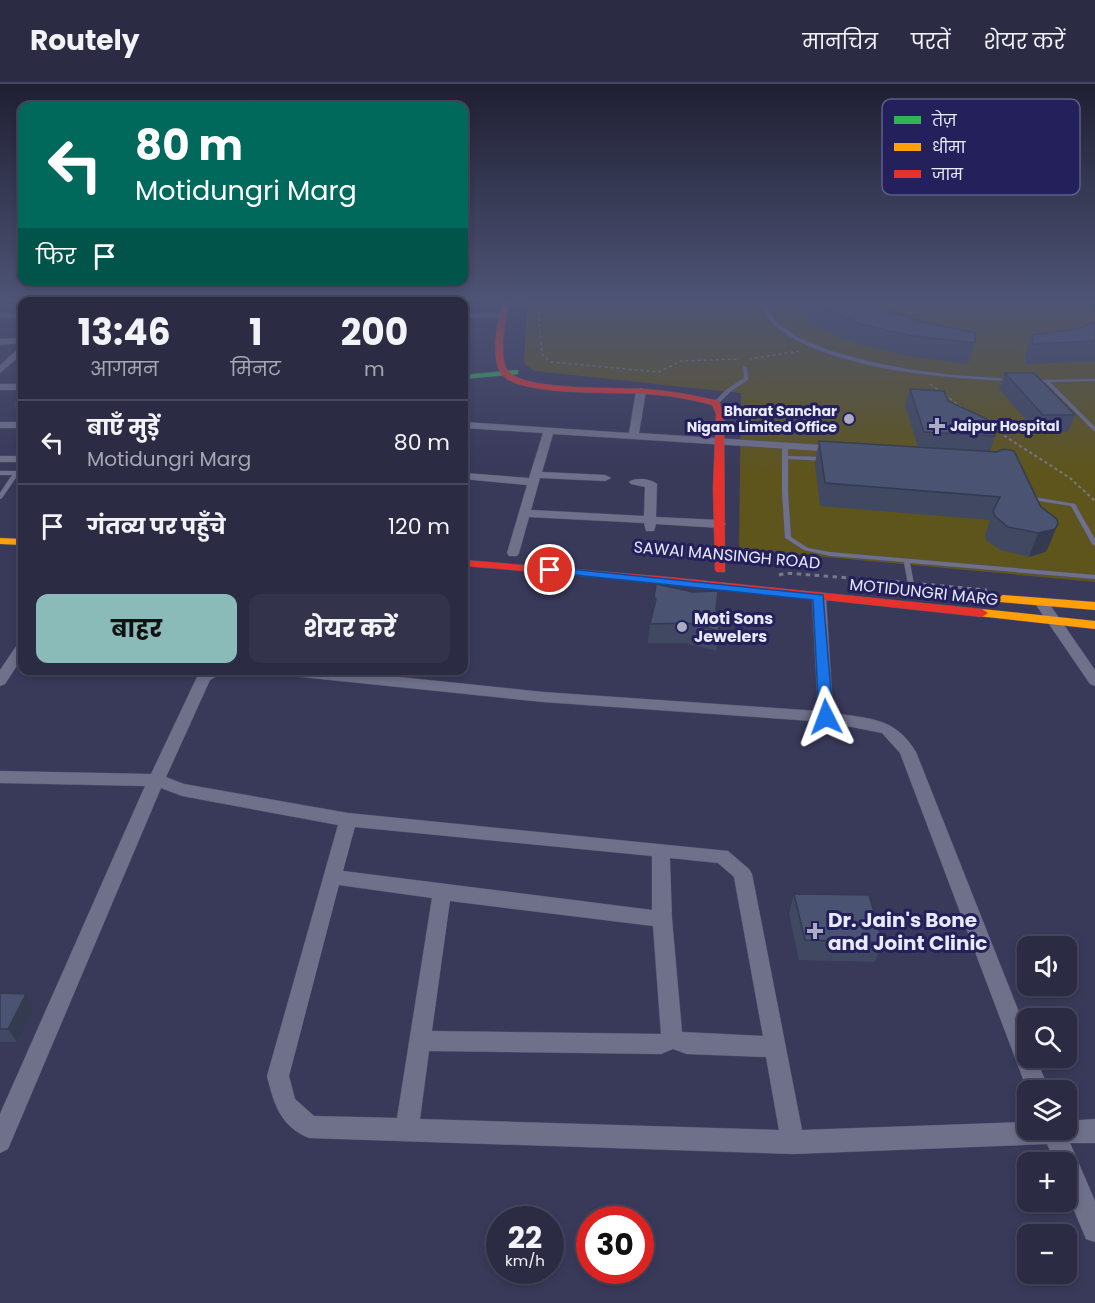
<!DOCTYPE html>
<html lang="hi">
<head>
<meta charset="utf-8">
<style>
  body { margin:0; font-family:Poppins,"Noto Sans Devanagari",sans-serif; background:#33334b; color:#f1f3f6; height:100vh; display:flex; flex-direction:column; font-size:22px; white-space:nowrap }
  * { box-sizing:border-box; margin:0 }
  p { font-size:20px; color:#a6a7b2 }
  .icon { flex:none; width:33px; height:33px; fill:none; stroke:currentColor; stroke-width:2; stroke-linecap:round; stroke-linejoin:round }
  .map { position:relative; flex:1; overflow:hidden }
  .details { position:absolute; left:18px; top:213px; width:450px; height:378px; display:flex; flex-direction:column; background:#2b2b44; border-radius:12px; box-shadow:0 3px 9px #0003,0 0 0 2px #47475d }
  .details>* { flex:none }
  .guide { position:absolute; left:18px; top:18px; width:450px; height:183px; border-radius:12px; box-shadow:0 3px 9px #0003,0 0 0 2px #47475d; background:#00695c; color:#fff; overflow:hidden }
  .controls { position:absolute; left:1017px; top:852px; display:grid; gap:12px }
  .controls a { display:grid; place-items:center; width:60px; height:60px; border-radius:12px; background:#2b2b44; box-shadow:0 3px 9px #0003,0 0 0 2px #47475d; font-size:30px }
  .speed { position:absolute; left:486px; top:1122px; display:flex; gap:12px; font-size:30px; font-weight:700; text-align:center }
  .speed>* { display:grid; place-content:center; width:78px; height:78px; border-radius:50%; background:#2b2b44; box-shadow:0 3px 9px #0003,0 0 0 2px #47475d; line-height:1 }
  .speed small { font-size:15px; font-weight:400 }
  .speed .limit { border:9px solid #d22; background:#fff; color:#111 }
  .pin { position:absolute; display:grid; place-items:center; width:51px; height:51px; color:#fff; margin:-26px; border:3px solid #fff; border-radius:50%; box-shadow:0 2px 6px #0007 }
  .me { position:absolute; width:66px; margin:-33px; rotate:357deg; stroke-linejoin:round; filter:drop-shadow(0 0 4px #0008) }
  .turn { display:flex; align-items:center; gap:21px; height:126px; padding:0 18px; font-size:27px }
  .turn .icon { width:78px; height:78px; stroke-width:2.5 }
  .turn b { display:block; font-size:42px; line-height:51px }
  .then { display:flex; align-items:center; height:57px; padding:0 18px; background:#0003; gap:12px; font-size:22px }
  .eta { display:flex; justify-content:space-evenly; align-items:center; height:102px; text-align:center }
  .eta b { font-size:36px; font-weight:700; line-height:42px }
  .primary-button { display:flex; gap:12px; margin-top:auto; padding:12px 18px }
  .primary-button a { flex:1; height:69px; border-radius:12px; background:#8bbbb9; color:#111; font-size:24px; font-weight:700; line-height:69px; text-align:center }
  .primary-button a+a { background:#33334b; color:#f1f3f6 }
  ul { padding:0; list-style:none }
  li { display:flex; align-items:center; gap:18px; height:84px; padding:0 18px; border-top:2px solid #47475d }
  li div { flex:1 }
  li b { display:block; font-size:22px }
  li em { font-style:normal }
  header { display:flex; align-items:center; gap:36px; box-sizing:border-box; height:84px; padding:0 30px; background:#2b2b44; border-bottom:2px solid #47475d }
  header strong { font-size:28px }
  nav { display:flex; gap:33px; margin-inline-start:auto; font-size:21px }
  .map>svg:first-child { display:block }
</style>
</head>
<body>
<header>
<strong>Routely</strong>
<nav><a>मानचित्र</a><a>परतें</a><a>शेयर करें</a></nav>
</header>
<div class="map">
<svg width="1095" height="1219" viewBox="0 0 1095 1219">
  <rect width="100%" height="100%" fill="#39395a"/>
  <!-- green -->
  <path fill="#5e551d" d="M530,216H1095V498L739,465L741,309L534,287L524,279L526,238Z"/>
  <g fill="none" stroke-linecap="round" stroke-linejoin="round">
    <defs>
      <path id="lane" d="M759,216H763L775,237L799,254L834,268L872,278L913,286L953,291L1013,295L1015,296L1013,297C947,295 823,285 773,240C767,234 763,223 759,216Z
        M743,282L747,283L748,296L731,307L718,320H714V318L727,305L744,294Z
        M1095,295V297L1050,298L1095,343V348L1045,298H1034L1032,297L1034,296Z
        M785,360L788,362V372L826,373L829,375L826,377L788,375V408L791,453L808,464L830,468L1095,491V495L910,479L915,506L912,508L909,506L904,478L830,472L804,466L785,454L782,408V362Z
        M0,387H16L19,389L2,414L0,415V409L12,391H0Z
        M1028,412L1075,420L1095,455V462L1092,460L1071,422L1026,415L1025,414Z"/>
      <path id="street" d="M71,216H79L69,218Z
        M161,216H169L159,218Z
        M247,216H255L246,218Z
        M306,216H314V218H306Z
        M447,216H455V218H447Z
        M22,229V233L0,234V230Z
        M464,229L501,230L505,232L501,234L464,233Z
        M22,254V259L0,261V255Z
        M19,264H22V270L0,289V281Z
        M0,300H22V306H0Z
        M641,304L646,307L639,349L838,362L843,365L838,368L553,350L542,388L605,391L611,394L605,397L540,394L531,426L644,432L645,403L631,400L629,398C635,393 651,395 657,400L656,433L720,436L726,440L720,444L656,440L654,447H646L644,439L529,433L519,469L517,472H509L507,469L527,401L464,395V389L529,394L543,349L464,344V338L629,349L636,307Z
        M0,338H22V344H0Z
        M0,372H22V378H0Z
        M819,509L826,513L833,629C870,635 895,633 916,668L1028,951V974H1036L1049,1006L1028,1008L900,669L882,649L826,638L543,618L282,591L275,586H332L543,608L818,627L812,513Z
        M1041,514L1046,515L1095,586V602L1090,600L1034,518Z
        M22,560V574L5,600L0,602V586L17,561Z
        M206,586H227L210,596L166,693L184,700L348,729L728,767L749,785L752,790L802,1046L1028,1038V1046H1066V1037L1095,1035V1059H1070L1095,1117V1158L1086,1155L1066,1107V1078H1055L1047,1060L793,1070L309,1054C280,1042 274,1020 267,992L338,741L182,712L161,704L8,1065L0,1069V1030L145,702L0,699V687L151,690L197,593ZM355,743L652,772V826L343,787ZM670,774L718,779L734,793L763,952L682,948L672,835ZM339,801L432,814L397,1034L314,1032L295,1015L289,992ZM450,817L653,842L661,950L432,947ZM673,965L687,970L766,973L779,1046L420,1035L429,967L661,970Z"/>
      <path id="fast" d="M515,286H518V290L464,295V291Z"/>
      <path id="slow" d="M0,454L22,455V461L0,460Z
        M1003,511L1095,518V526L999,518L997,515Z
        M982,525L1095,537V545L978,532L976,529L978,526Z"/>
      <path id="jam" d="M504,216H510C506,231 497,276 509,288C527,307 618,303 646,305C671,307 695,311 719,317L724,330L725,488H717L715,486L713,404L716,330L712,321C690,315 667,311 644,310C614,308 523,312 503,292C489,277 497,234 504,216Z
        M464,476L668,493L982,525L988,529L982,533L668,499L464,482Z"/>
    </defs>
    <!-- lane casing -->
    <use href="#lane" stroke="#53526b" stroke-width="1"/>
    <!-- street casing -->
    <use href="#street" stroke="#53526b" stroke-width="1"/>
    <!-- fast casing -->
    <use href="#fast" stroke="#53526b" stroke-width="1"/>
    <!-- slow casing -->
    <use href="#slow" stroke="#53526b" stroke-width="1"/>
    <!-- jam casing -->
    <use href="#jam" stroke="#53526b" stroke-width="1"/>
    <!-- path-far2 -->
    <path stroke="#77788e" stroke-width="1.5" stroke-dasharray="3 3" stroke-linecap="butt" d="M537,216L542,270L551,278L659,288L681,277L740,275
      M749,275L799,267
      M930,300L964,325"/>
    <!-- path-far1 -->
    <path stroke="#77788e" stroke-width="2" stroke-dasharray="3 3" stroke-linecap="butt" d="M989,342L1070,394L1095,417"/>
    <!-- path -->
    <path stroke="#77788e" stroke-width="3" stroke-dasharray="4.5 4.5" stroke-linecap="butt" d="M779,491L786,489L901,498
      M922,500L987,506"/>
    <!-- lane -->
    <use href="#lane" fill="#6f708a" fill-rule="evenodd"/>
    <!-- street -->
    <use href="#street" fill="#6f708a" fill-rule="evenodd"/>
    <!-- fast -->
    <use href="#fast" fill="#30b455" fill-rule="evenodd"/>
    <!-- slow -->
    <use href="#slow" fill="#ff9f0a" fill-rule="evenodd"/>
    <!-- jam -->
    <use href="#jam" fill="#e5322d" fill-rule="evenodd"/>
  </g>
  <!-- wall -->
  <path fill="#404862" d="M796,216H868L889,227L975,259L968,280L908,272L855,259L813,240L799,224Z
    M1071,216H1095V232L1089,219H1080Z
    M1095,238V277L1026,280L1025,271L1032,251L1077,245Z
    M1005,289L1075,331L1068,348H1037L999,305Z
    M910,305L948,317L995,352L990,367L1048,464L1045,468L1029,473L1000,466L986,456L985,451L990,436L820,422L815,379L819,357L918,363L905,321Z
    M22,309V335H20L13,319Z
    M656,500L716,525L719,547L716,567L686,559H648L650,540L653,527Z
    M794,810L883,858L875,878L799,876L789,830Z
    M0,909L26,910L34,923L17,958H0Z"/>
  <!-- shaded-wall -->
  <path fill="#343b50" d="M1058,440L1048,464L1045,468L1029,473L1038,449Z
    M26,910L34,923L17,958L8,945Z"/>
  <!-- building -->
  <path fill="#4a5472" stroke="#343b50" stroke-width="1.5" d="M812,216H868L889,227L923,238L976,249L975,259L913,252L859,240L817,220Z
    M1095,238V257L1033,260L1032,251L1077,245Z
    M1005,289H1034L1075,331H1043Z
    M910,305L944,307L948,317L987,335L995,352L924,348Z
    M22,309V319H13Z
    M819,357L997,368L1004,365L1014,367L1041,423L1057,435L1058,440L1055,445L1038,449L1008,443L995,432L993,427L1000,413L825,399Z
    M656,500L693,508L718,507L716,525L719,547L688,539L650,540L656,515L654,514Z
    M794,810L869,811L883,858L805,856Z
    M0,909L26,910L8,945H0Z"/>
  <!-- sky -->
  <linearGradient id="sky" x2="0" y2="1"><stop stop-color="#1f1f32"/><stop offset="0.56" stop-color="#4e5476"/><stop offset="1" stop-color="#4e5476" stop-opacity="0"/></linearGradient>
  <rect width="1095" height="386" fill="url(#sky)"/>
  <!-- route -->
  <path fill="#1a73e8" stroke="#114b97" stroke-width="1.5" d="M550,483L823,511L833,633L826,638L819,633L813,516L546,488V484Z"/>
  <!-- markers -->
  <g fill="#abacc2" stroke="#23205c" stroke-width="2">
    <circle cx="849" cy="335" r="6"/>
    <path d="M934 333h6v6h6v6h-6v6h-6v-6h-6v-6h6z"/>
    <circle cx="682" cy="543" r="6"/>
    <path d="M812 838h6v6h6v6h-6v6h-6v-6h-6v-6h6z"/>
  </g>
  <g text-anchor="middle" dominant-baseline="central" stroke-width="6" stroke-linejoin="round" paint-order="stroke">
    <!-- far-poi labels -->
    <g font-size="14" font-weight="bold" fill="#e8eafa" stroke="#23205c" text-anchor="end">
      <text x="837" y="327">Bharat Sanchar<tspan x="837" dy="16">Nigam Limited Office</tspan></text>
      <text x="950" y="342" text-anchor="start">Jaipur Hospital</text>
    </g>
    <!-- street labels -->
    <g font-size="16" fill="#e8eafa" stroke="#23205c">
      <text transform="translate(727 471) rotate(5)">SAWAI MANSINGH ROAD</text>
      <text transform="translate(924 508) rotate(6)">MOTIDUNGRI MARG</text>
    </g>
    <!-- poi labels -->
    <g font-size="16" font-weight="bold" fill="#e8eafa" stroke="#23205c" text-anchor="start">
      <text x="694" y="534">Moti Sons<tspan x="694" dy="18">Jewelers</tspan></text>
    </g>
    <!-- near-poi labels -->
    <g font-size="20" font-weight="bold" fill="#e8eafa" stroke="#23205c" text-anchor="start">
      <text x="828" y="836">Dr. Jain's Bone<tspan x="828" dy="23">and Joint Clinic</tspan></text>
    </g>
  </g>
  <!-- legend -->
  <rect x="882" y="15" width="198" height="96" rx="9" fill="#23205c" stroke="#5e5d8b" stroke-width="1.5"/>
  <rect x="894" y="32" width="27" height="8" fill="#30b455"/>
  <rect x="894" y="59" width="27" height="8" fill="#ff9f0a"/>
  <rect x="894" y="86" width="27" height="8" fill="#e5322d"/>
  <g font-size="16" fill="#e8eafa">
    <text x="932" y="42">तेज़</text>
    <text x="932" y="69">धीमा</text>
    <text x="932" y="96">जाम</text>
  </g>
</svg>
<div class="controls">
<a><svg class="icon" aria-label="sound" viewBox="0 0 24 24"><path d="M4 9h4l5-4v14l-5-4H4zM17 9q2 3 0 6"/></svg></a>
<a><svg class="icon" aria-label="search" viewBox="0 0 24 24"><circle cx="10" cy="10" r="6"/><path d="M15 15l6 6"/></svg></a>
<a><svg class="icon" aria-label="layers" viewBox="0 0 24 24"><path d="M12 4l9 5-9 5-9-5zM3 14l9 5 9-5"/></svg></a>
<a>+</a>
<a>−</a>
</div>
<div class="speed"><div>22<small>km/h</small></div><div class="limit">30</div></div>
<div class="pin" style="left:550px;top:486px;background:#d93025"><svg class="icon" aria-label="arrive" viewBox="0 0 24 24"><path d="M6 21V4h12l-3 4 3 4H6"/></svg></div>
<svg class="me" style="left:826px;top:633px" viewBox="-20 -20 40 40"><path d="M0-17L14 15 0 8-14 15z" fill="#1a73e8" stroke="#fff" stroke-width="4"/></svg>
<div class="guide">
<div class="turn"><svg class="icon" aria-label="left" viewBox="0 0 24 24"><path d="M17 20v-9H6M10 6l-5 5 5 5"/></svg><div><b>80 m</b>Motidungri Marg</div></div>
<div class="then">फिर<svg class="icon" aria-label="arrive" viewBox="0 0 24 24"><path d="M6 21V4h12l-3 4 3 4H6"/></svg></div>
</div>
<section class="details">
<div class="eta">
<div><b>13:46</b><p>आगमन</p></div>
<div><b>1</b><p>मिनट</p></div>
<div><b>200</b><p>m</p></div>
</div>
<ul>
<li><svg class="icon" aria-label="left" viewBox="0 0 24 24"><path d="M17 20v-9H6M10 6l-5 5 5 5"/></svg><div><b>बाएँ मुड़ें</b><p>Motidungri Marg</p></div><em>80 m</em></li>
<li><svg class="icon" aria-label="arrive" viewBox="0 0 24 24"><path d="M6 21V4h12l-3 4 3 4H6"/></svg><div><b>गंतव्य पर पहुँचे</b></div><em>120 m</em></li>
</ul>
<div class="primary-button"><a>बाहर</a><a>शेयर करें</a></div>
</section>
</div>
</body>
</html>
